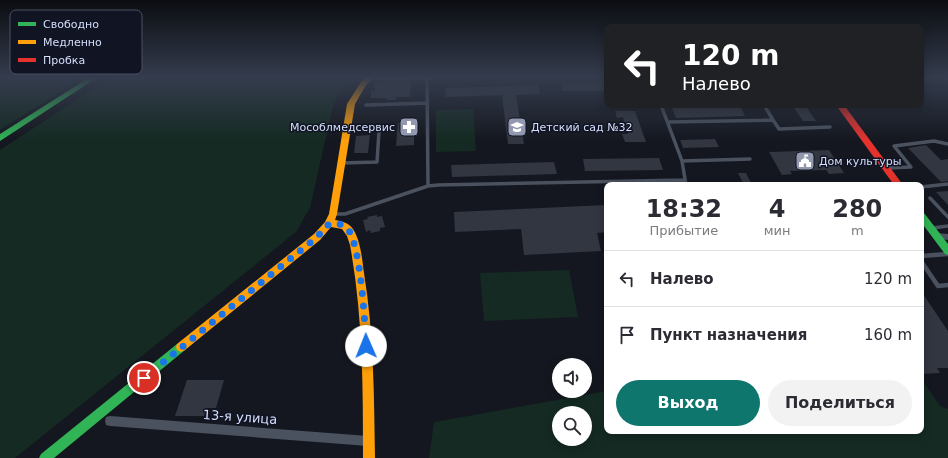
<!DOCTYPE html>
<html lang="ru">
<head>
<meta charset="utf-8">
<style>
  body { margin:0; font-family:"DejaVu Sans",sans-serif; background:#f2f2f3; color:#2b2b33; height:100vh; display:flex; flex-direction:column; font-size:15px; white-space:nowrap }
  * { box-sizing:border-box; margin:0 }
  p { font-size:13px; color:#7c7c81 }
  .icon { flex:none; width:22px; height:22px; fill:none; stroke:currentColor; stroke-width:2; stroke-linecap:round; stroke-linejoin:round }
  .map { position:relative; flex:1; overflow:hidden }
  .drawer { position:absolute; left:604px; top:182px; width:320px; height:252px; display:flex; flex-direction:column; background:#fff; border-radius:8px; box-shadow:0 2px 10px #0003 }
  .drawer>* { flex:none }
  .hud { position:absolute; left:604px; top:24px; width:320px; height:84px; border-radius:8px; box-shadow:0 2px 10px #0003; background:#202124; color:#fff; overflow:hidden }
  .controls { position:absolute; left:552px; top:358px; display:grid; gap:8px }
  .controls a { display:grid; place-items:center; width:40px; height:40px; border-radius:50%; background:#fff; box-shadow:0 2px 10px #0003; font-size:20px }
  .pin { position:absolute; display:grid; place-items:center; width:34px; height:34px; color:#fff; margin:-17px; border:2px solid #fff; border-radius:50%; box-shadow:0 1px 4px #0007 }
  .me { position:absolute; width:44px; margin:-22px; rotate:359deg; stroke-linejoin:round; filter:drop-shadow(0 0 3px #0008) }
  .turn { display:flex; align-items:center; gap:14px; height:84px; padding:0 12px; font-size:18px }
  .turn .icon { width:52px; height:52px; stroke-width:2.5 }
  .turn b { display:block; font-size:28px; line-height:34px }
  .eta { display:flex; justify-content:space-evenly; align-items:center; height:68px; text-align:center }
  .eta b { font-size:24px; font-weight:700; line-height:28px }
  .button { display:flex; gap:8px; margin-top:auto; padding:8px 12px }
  .button a { flex:1; height:46px; border-radius:24px; background:#0f766e; color:#fff; font-size:16px; font-weight:700; line-height:46px; text-align:center }
  .button a+a { background:#f2f2f3; color:#2b2b33 }
  ul { padding:0; list-style:none }
  li { display:flex; align-items:center; gap:12px; height:56px; padding:0 12px; border-top:1px solid #e1e1e2 }
  li div { flex:1 }
  li b { display:block; font-size:15px }
  li em { font-style:normal }
  .map>svg:first-child { display:block }
</style>
</head>
<body>
<div class="map">
<svg width="948" height="458" viewBox="0 0 948 458">
  <rect width="100%" height="100%" fill="#14171f"/>
  <!-- green -->
  <path fill="#142a22" fill-rule="evenodd" d="M0,77H84L0,130Z
    M112,77H354L342,88L333,106L310,208L296,232L15,458H0V150Z
    M473,109L476,151L436,152V110Z
    M569,270L578,317L484,321L480,273Z
    M921,378L940,406L948,409V458H429L434,422L607,391V431H921ZM559,413H585V439H559Z"/>
  <!-- building -->
  <path fill="#323641" d="M411,81L410,97H396V100H387V98H371V91H375V82Z
    M562,83H607V91H563Z
    M538,85L540,94L516,95L524,144H508L502,95L446,97L445,88Z
    M792,105H805L816,121H803Z
    M740,106L745,116L676,118L672,108Z
    M615,111H635L646,142H625L622,134H628L623,117L617,118Z
    M417,122V136H414V145L396,146L398,123Z
    M370,135L368,153H354L356,136Z
    M715,139L719,147L683,148L680,140Z
    M926,145L941,160L948,159V181L941,182L908,148Z
    M829,150L844,173L829,174L826,170L790,171L792,174L782,175L769,152Z
    M659,158L663,170L585,171L583,159Z
    M554,162L557,174L452,177L451,165Z
    M738,173H746L752,185H744Z
    M948,191V205L936,192Z
    M607,205V232L597,233L601,251L524,255L521,229L455,232L454,212Z
    M377,215V217L382,216L385,227L380,228V231L371,233L370,230L366,232L363,220L368,219L367,217Z
    M921,291L948,331V368H937L940,373L921,374Z
    M187,380H224L216,408H206L204,416H175Z"/>
  <g fill="none" stroke-linecap="round" stroke-linejoin="round">
    <!-- lane-far1 -->
    <path stroke="#4a515f" stroke-width="3.5" d="M427,77L428,186
      M381,78L426,77
      M366,105L427,103
      M661,105L682,161L686,185
      M773,120L779,129L830,127
      M668,122L773,120L764,105
      M682,161L750,159
      M342,163L377,162L379,131
      M887,168L911,167L894,146L934,141L948,144
      M921,187L948,184
      M930,198L948,217
      M333,214H345L428,186L438,185L684,180
      M933,228L948,226"/>
    <!-- lane -->
    <path stroke="#4a515f" stroke-width="4.5" d="M921,256L948,254
      M921,261L938,286L948,285"/>
    <!-- street -->
    <path fill="#4a515f" fill-rule="evenodd" d="M937,233L948,234V240L934,238L933,236L934,234Z
      M110,416L368,436L372,437L373,441L372,445L368,446L110,426L106,425L105,421L106,417Z"/>
    <!-- fast -->
    <path fill="#30b455" fill-rule="evenodd" d="M90,77H98L0,141V134Z
      M921,212L924,213L948,244V255L945,254L921,222Z
      M181,342L185,344L186,347L185,350L54,458H39L41,454L177,344Z"/>
    <!-- slow -->
    <path fill="#ff9f0a" fill-rule="evenodd" d="M367,77H374L366,85L355,104L337,214L335,220C342,221 349,223 353,229C361,242 362,259 364,273C374,334 374,396 375,458H363C363,387 363,316 350,245L347,236L342,229L331,227L320,240L185,350L181,352L177,350L176,347L177,344L314,234L325,222L329,214L347,104L361,82Z"/>
    <!-- jam -->
    <path fill="#e5322d" fill-rule="evenodd" d="M836,105H844L903,185H894Z"/>
  </g>
  <!-- sky -->
  <linearGradient id="sky" x2="0" y2="1"><stop stop-color="#0b0d11"/><stop offset="0.55" stop-color="#343c4d"/><stop offset="1" stop-color="#343c4d" stop-opacity="0"/></linearGradient>
  <rect width="948" height="141" fill="url(#sky)"/>
  <g fill="none" stroke-linecap="round" stroke-linejoin="round">
    <!-- route -->
    <path stroke="#1a73e8" stroke-width="7" stroke-dasharray="0 12.6" d="M144,378L317,237L329,224C335,224 343,223 347,228C361,244 365,324 366,346"/>
  </g>
  <!-- icons -->
  <defs>
    <symbol id="pharmacy-square" viewBox="-11 -11 22 22"><rect x="-9" y="-9" width="18" height="18" rx="4" fill="#9299af" stroke="#101423"/><path d="M-2-6h4v4h4v4h-4v4h-4v-4h-4v-4h4Z" fill="#fff"/></symbol>
    <symbol id="school-square" viewBox="-11 -11 22 22"><rect x="-9" y="-9" width="18" height="18" rx="4" fill="#9299af" stroke="#101423"/><path d="M0-5L7-2L0 1L-7-2ZM-4 1L0 2.5L4 1V4Q0 6-4 4Z" fill="#fff"/></symbol>
    <symbol id="civic-square" viewBox="-11 -11 22 22"><rect x="-9" y="-9" width="18" height="18" rx="4" fill="#9299af" stroke="#101423"/><path d="M-.6-6.5H3V-4.5H.6V-3L4-1V1h2V6H-6V1h2V-1L-.6-3ZM-1.2 2.5V6h2.4V2.5Z" fill="#fff"/></symbol>
  </defs>
  <g fill-rule="evenodd">
    <use href="#pharmacy-square" x="398" y="116" width="22" height="22"/>
    <use href="#school-square" x="506" y="116" width="22" height="22"/>
    <use href="#civic-square" x="794" y="150" width="22" height="22"/>
  </g>
  <g text-anchor="middle" dominant-baseline="central" stroke-width="3" stroke-linejoin="round" paint-order="stroke">
    <!-- poi labels -->
    <g font-size="11" fill="#d6dffc" stroke="#101423" text-anchor="start">
      <text x="395" y="127" text-anchor="end">Мособлмедсервис</text>
      <text x="531" y="127">Детский сад №32</text>
      <text x="819" y="161">Дом культуры</text>
    </g>
    <!-- near-street labels -->
    <g font-size="13" fill="#d6dffc" stroke="#101423">
      <text transform="translate(240 417) rotate(4)">13-я улица</text>
    </g>
  </g>
  <!-- legend -->
  <rect x="10" y="10" width="132" height="64" rx="6" fill="#101423" stroke="#4b5164" stroke-width="1"/>
  <rect x="18" y="22" width="18" height="4" fill="#30b455"/>
  <rect x="18" y="40" width="18" height="4" fill="#ff9f0a"/>
  <rect x="18" y="58" width="18" height="4" fill="#e5322d"/>
  <g font-size="11" fill="#d6dffc">
    <text x="43" y="28">Свободно</text>
    <text x="43" y="46">Медленно</text>
    <text x="43" y="64">Пробка</text>
  </g>
</svg>
<div class="controls">
<a><svg class="icon" aria-label="sound" viewBox="0 0 24 24"><path d="M4 9h4l5-4v14l-5-4H4zM17 9q2 3 0 6"/></svg></a>
<a><svg class="icon" aria-label="search" viewBox="0 0 24 24"><circle cx="10" cy="10" r="6"/><path d="M15 15l6 6"/></svg></a>
</div>
<div class="pin" style="left:144px;top:378px;background:#d93025"><svg class="icon" aria-label="arrive" viewBox="0 0 24 24"><path d="M6 21V4h12l-3 4 3 4H6"/></svg></div>
<svg class="me" style="left:366px;top:346px" viewBox="-20 -20 40 40"><circle r="19" fill="#fff"/><path d="M0-13L10 11 0 6-10 11z" fill="#1a73e8"/></svg>
<div class="hud">
<div class="turn"><svg class="icon" aria-label="left" viewBox="0 0 24 24"><path d="M17 20v-9H6M10 6l-5 5 5 5"/></svg><div><b>120 m</b>Налево</div></div>
</div>
<section class="drawer">
<div class="eta">
<div><b>18:32</b><p>Прибытие</p></div>
<div><b>4</b><p>мин</p></div>
<div><b>280</b><p>m</p></div>
</div>
<ul>
<li><svg class="icon" aria-label="left" viewBox="0 0 24 24"><path d="M17 20v-9H6M10 6l-5 5 5 5"/></svg><div><b>Налево</b></div><em>120 m</em></li>
<li><svg class="icon" aria-label="arrive" viewBox="0 0 24 24"><path d="M6 21V4h12l-3 4 3 4H6"/></svg><div><b>Пункт назначения</b></div><em>160 m</em></li>
</ul>
<div class="button"><a>Выход</a><a>Поделиться</a></div>
</section>
</div>
</body>
</html>
